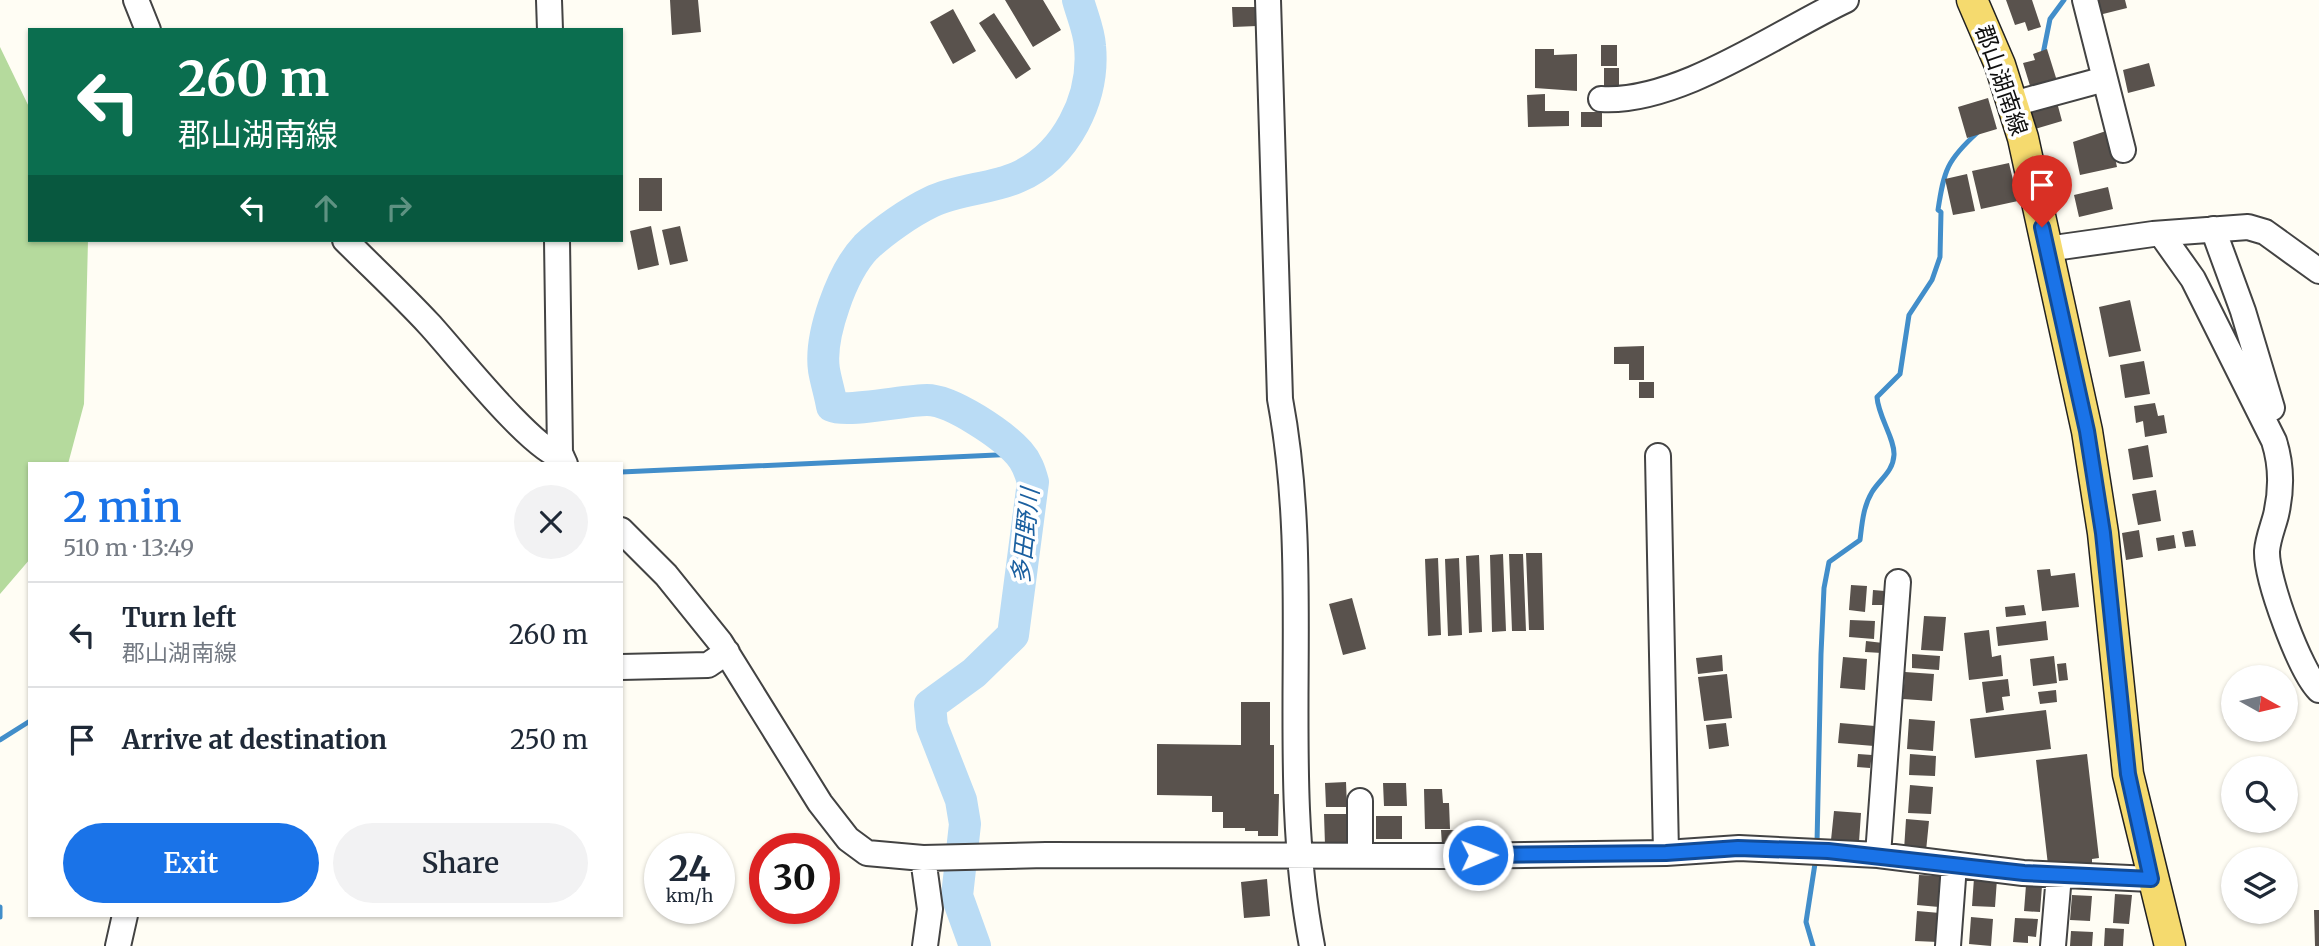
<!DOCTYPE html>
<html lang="en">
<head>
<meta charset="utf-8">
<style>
  body { margin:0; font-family:Merriweather,"Noto Sans JP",serif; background:#f2f2f3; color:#1f2937; height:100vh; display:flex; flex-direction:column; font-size:26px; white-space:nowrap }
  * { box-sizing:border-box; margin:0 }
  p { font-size:23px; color:#747a83 }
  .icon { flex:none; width:38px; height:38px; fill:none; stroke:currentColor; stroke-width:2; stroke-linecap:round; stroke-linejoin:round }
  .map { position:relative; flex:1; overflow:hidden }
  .side { position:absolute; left:28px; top:462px; width:595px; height:455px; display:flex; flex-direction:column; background:#fff; border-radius:0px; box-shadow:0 2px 5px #0004 }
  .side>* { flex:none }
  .hud { position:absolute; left:28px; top:28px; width:595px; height:214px; border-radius:0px; box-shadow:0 2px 5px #0004; background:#0b6e4f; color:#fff; overflow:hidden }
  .needle { width:46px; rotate:98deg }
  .controls { position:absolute; left:2221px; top:665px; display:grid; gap:14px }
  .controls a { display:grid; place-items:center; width:77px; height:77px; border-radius:50%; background:#fff; box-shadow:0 2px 5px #0004; font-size:35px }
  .speed { position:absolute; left:644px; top:833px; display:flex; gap:14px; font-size:35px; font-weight:700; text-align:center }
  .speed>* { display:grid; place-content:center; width:91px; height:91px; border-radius:50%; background:#fff; box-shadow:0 2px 5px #0004; line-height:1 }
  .speed small { font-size:18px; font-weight:400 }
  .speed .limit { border:10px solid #d22; background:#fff; color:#111 }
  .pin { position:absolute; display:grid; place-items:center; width:60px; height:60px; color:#fff; margin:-72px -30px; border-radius:50% 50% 50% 0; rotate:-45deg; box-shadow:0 0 7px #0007 }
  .pin .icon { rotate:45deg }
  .me { position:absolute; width:77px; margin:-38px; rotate:89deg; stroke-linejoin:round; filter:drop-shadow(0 0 5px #0008) }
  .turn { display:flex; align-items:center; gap:24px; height:147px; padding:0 35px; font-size:32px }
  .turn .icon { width:91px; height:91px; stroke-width:2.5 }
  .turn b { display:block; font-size:49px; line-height:60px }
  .lanes { display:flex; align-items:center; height:66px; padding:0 35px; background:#0003; justify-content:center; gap:35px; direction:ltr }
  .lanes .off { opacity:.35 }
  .round { display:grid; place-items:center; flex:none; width:74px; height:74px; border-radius:37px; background:#f2f2f3 }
  .headline { display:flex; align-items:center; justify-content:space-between; height:119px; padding:0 35px }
  h1 { font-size:42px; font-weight:600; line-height:52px; color:#1a73e8 }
  .primary-button { display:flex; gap:14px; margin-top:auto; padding:14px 35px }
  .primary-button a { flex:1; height:80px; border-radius:42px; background:#1a73e8; color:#fff; font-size:28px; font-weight:600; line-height:80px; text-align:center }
  .primary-button a+a { background:#f2f2f3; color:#1f2937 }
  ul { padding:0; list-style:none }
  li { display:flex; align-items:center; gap:21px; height:105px; padding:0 35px; border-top:2px solid #e0e1e3 }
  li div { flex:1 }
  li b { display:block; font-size:26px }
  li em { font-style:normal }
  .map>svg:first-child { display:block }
</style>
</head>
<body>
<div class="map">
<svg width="2319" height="946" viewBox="0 0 2319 946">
  <rect width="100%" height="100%" fill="#fffdf4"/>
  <!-- forest -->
  <path fill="#b5da9d" d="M0,47L30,109V240H88L84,404L68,464H30V559L0,594Z"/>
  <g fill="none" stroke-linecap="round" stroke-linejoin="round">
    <!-- stream -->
    <path stroke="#428eca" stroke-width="5" d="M2043,54L2050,19L2064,0
      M621,472L1020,454
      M0,740L30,721
      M1817,844L1821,654L1824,588L1829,562L1860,540C1862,524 1863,507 1872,492C1880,479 1893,472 1894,455C1895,439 1878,416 1877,397L1900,374L1909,315L1932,280L1940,257L1941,212L1938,210C1944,170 1947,160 1978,132
      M0,907V917
      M1813,946L1806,922L1816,857"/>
    <!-- river -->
    <path stroke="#badcf5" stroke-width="32" d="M975,946L957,896L965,824L961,800L932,726L930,705L974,673L1013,635L1033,482C1030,471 1027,462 1019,453C1003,435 952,400 927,400C905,400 847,413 832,406C830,394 826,382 824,370C819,336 842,272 866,247C883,231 910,212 931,202C958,189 991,189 1018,177C1066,156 1095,98 1090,46C1089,30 1082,15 1078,0"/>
  </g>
  <!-- building -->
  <path fill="#59524d" d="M670,0H698L701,32L672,35Z
    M1005,0H1043L1061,30L1033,47Z
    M2006,0H2032L2041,27L2028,31L2025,22L2015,25Z
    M2096,0H2125L2127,8L2099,15Z
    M1232,7H1257V26L1233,27Z
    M953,9L976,51L953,64L930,22Z
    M994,13L1031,69L1016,79L979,23Z
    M1601,45H1617V66H1601Z
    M1535,49H1554V55L1577,54V91L1535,88Z
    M2047,49L2057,81L2031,89L2023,63L2035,60L2033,54Z
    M2149,63L2155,86L2128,93L2123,70Z
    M1604,68H1619V87H1604Z
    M1545,94V111H1569V126L1528,127L1527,95Z
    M2055,95L2062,121L2035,129L2027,103Z
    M1988,98L1997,129L1967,138L1958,107Z
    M1581,112H1602V127H1581Z
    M2109,130L2117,167L2080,175L2073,142Z
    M2009,163L2018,201L1981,209L1972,171Z
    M1967,174L1975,211L1953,215L1945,179Z
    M639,178H662V211H639Z
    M2108,187L2113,209L2079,217L2074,195Z
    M651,226L659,265L638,270L630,231Z
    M680,226L688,261L670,265L662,230Z
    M2130,300L2141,351L2109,357L2099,307Z
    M1644,346V380H1629V364H1614V347Z
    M2144,361L2150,394L2125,398L2120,365Z
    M1639,382H1654V398H1639Z
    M2155,403L2158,416L2164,415L2167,433L2145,437L2143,421L2136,423L2134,406Z
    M2148,445L2153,477L2133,480L2128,449Z
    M2156,490L2161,521L2138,525L2132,494Z
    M2139,530L2143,557L2126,560L2122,533Z
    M2193,530L2196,546L2185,547L2182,532Z
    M2174,535L2176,548L2158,551L2156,538Z
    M1526,553H1542L1544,630H1529Z
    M1503,554L1506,631L1492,632L1490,555Z
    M1509,554H1523L1526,631H1512Z
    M1479,555L1482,632L1469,633L1466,556Z
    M1438,558L1441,635L1428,636L1425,559Z
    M1459,558L1462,635L1448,636L1445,559Z
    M2050,569L2051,576L2075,573L2079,607L2042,611L2037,570Z
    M1851,585L1867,586L1865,612L1849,610Z
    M1873,590L1885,591L1884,605H1872Z
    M1352,598L1366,649L1343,655L1329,604Z
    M2024,605L2026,615L2006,617L2005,607Z
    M1924,616L1946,617L1943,651L1921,650Z
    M1850,620L1875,621L1874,639L1849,637Z
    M2046,621L2048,640L1998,646L1996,627Z
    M1989,630L1992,657L2001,655L2003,676L1969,680L1964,633Z
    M1866,641L1883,643L1882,653L1865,652Z
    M1912,654L1940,656L1939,670L1912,668Z
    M1722,655L1723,671L1698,674L1696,658Z
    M2054,656L2057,683L2033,686L2030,659Z
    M1843,657L1867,659L1865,690L1840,688Z
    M2066,663L2068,680L2059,681L2057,664Z
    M1905,672L1934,674L1932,701L1903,699Z
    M1727,674L1732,718L1704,721L1698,677Z
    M2008,679L2010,696L2002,697L2004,710L1986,713L1982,682Z
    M2056,690L2057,702L2040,704L2038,692Z
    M1241,702H1270V745H1274V794H1279L1278,836H1258V831H1245V828H1223V812H1212V796L1157,795V744L1241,745Z
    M2046,710L2051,749L1975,758L1970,719Z
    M1909,719L1935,721L1933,751L1907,749Z
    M1726,723L1729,746L1709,749L1706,725Z
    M1840,723L1875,726L1874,746L1838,743Z
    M1858,754L1872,755L1870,768L1857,767Z
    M1910,754L1936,756L1935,776L1909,775Z
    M2087,754L2099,858L2092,859V864L2066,867V863L2048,865L2036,760Z
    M1346,782L1347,807H1326L1325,783Z
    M1383,783H1406L1407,806H1384Z
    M1910,785L1933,787L1931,814L1908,813Z
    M1424,789H1442L1443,803H1449L1450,829H1425Z
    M1834,811L1861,813L1859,842L1831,840Z
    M1324,814H1348V845H1325Z
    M1376,816H1402V839H1376Z
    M1906,819L1929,821L1926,851L1904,850Z
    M1441,830H1458V845H1442Z
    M1919,875L1942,876L1939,907L1917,905Z
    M1974,878L1997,879L1995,907L1972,906Z
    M1267,879L1270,916L1244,918L1241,882Z
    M2026,885L2042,886L2040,912L2024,911Z
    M2115,894L2132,895L2129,924L2113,923Z
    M2072,895L2092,896L2090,921L2070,920Z
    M2314,910H2319V946H2315Z
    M1917,911L1940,913L1938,942L1915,941Z
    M1971,917L1993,919L1991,946L1969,944Z
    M2015,918L2038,919L2036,937L2028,936V943L2013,942Z
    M2105,928L2124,929L2123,946H2104Z
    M2071,931L2093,932L2092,946H2070Z"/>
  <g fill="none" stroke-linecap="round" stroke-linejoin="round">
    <defs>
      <path id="minor" d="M136,0L148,30
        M549,0L550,30
        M1268,0L1280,399C1314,580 1277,766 1312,946
        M2085,0L2123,150
        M1601,99C1678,104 1776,33 1846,0
        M2013,104L2105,79
        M2213,229L2243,311L2272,408
        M2161,234L2193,279L2274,441C2282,466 2282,489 2276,515C2273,527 2268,538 2267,551C2266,579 2300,671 2319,690
        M345,240C373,268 402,295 429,324C455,352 531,449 562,457
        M557,240L560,453L565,464
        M2047,249L2153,234L2248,227L2265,232L2319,271
        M1658,456L1666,853
        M621,530L666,575L720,642L820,803L848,839L867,853L923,858L1046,855L1451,856L1666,853L1739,848L1878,855L2023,873L2151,879
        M621,667L708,665L727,652
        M1360,855V801
        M1878,855L1898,582
        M923,858L930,909L925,946
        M118,946L125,915
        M1948,946L1954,865
        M2053,946L2059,875"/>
      <path id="major" d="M1972,0L2000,65L2023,138L2087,431L2103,533L2128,774L2170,946"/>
    </defs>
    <!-- minor casing -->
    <use href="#minor" stroke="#434343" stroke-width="28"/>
    <!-- major casing -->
    <use href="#major" stroke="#212121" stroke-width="33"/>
    <!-- minor -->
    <use href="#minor" stroke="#fff" stroke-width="24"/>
    <!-- major -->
    <use href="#major" stroke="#f5da6e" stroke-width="30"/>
  </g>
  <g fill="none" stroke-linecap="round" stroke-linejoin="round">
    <defs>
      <path id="route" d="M1478,855L1666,853L1738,848L1828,851L2024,873L2151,879L2128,774L2103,533L2087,431L2042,227"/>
    </defs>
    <!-- route casing -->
    <use href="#route" stroke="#114b97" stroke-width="18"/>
    <!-- route -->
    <use href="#route" stroke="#1a73e8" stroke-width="12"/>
  </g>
  <g text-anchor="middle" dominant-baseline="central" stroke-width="7" stroke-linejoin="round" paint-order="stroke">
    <!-- street labels -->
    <g font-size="23" fill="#101010" stroke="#fff">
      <text transform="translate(2002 80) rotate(71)">郡山湖南線</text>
    </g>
    <!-- water labels -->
    <g font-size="24" font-style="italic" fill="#1b60a0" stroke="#fff">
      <text transform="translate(1025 536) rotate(-84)">多田野川</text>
    </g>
  </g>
</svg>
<div class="controls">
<a><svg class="needle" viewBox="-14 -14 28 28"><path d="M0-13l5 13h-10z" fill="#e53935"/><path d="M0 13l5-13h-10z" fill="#747a83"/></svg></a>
<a><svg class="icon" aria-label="search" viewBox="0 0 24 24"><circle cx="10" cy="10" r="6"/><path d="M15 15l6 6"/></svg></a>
<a><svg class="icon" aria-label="layers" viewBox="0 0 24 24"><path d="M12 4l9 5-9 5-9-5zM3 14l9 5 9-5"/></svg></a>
</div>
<div class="speed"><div>24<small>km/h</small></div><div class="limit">30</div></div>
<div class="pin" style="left:2042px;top:227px;background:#d93025"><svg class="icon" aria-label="arrive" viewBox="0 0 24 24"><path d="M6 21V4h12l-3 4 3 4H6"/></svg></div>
<svg class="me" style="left:1478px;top:855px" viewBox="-20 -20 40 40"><circle r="17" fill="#1a73e8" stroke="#fff" stroke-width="3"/><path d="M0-11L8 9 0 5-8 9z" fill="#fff"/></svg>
<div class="hud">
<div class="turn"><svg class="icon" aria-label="left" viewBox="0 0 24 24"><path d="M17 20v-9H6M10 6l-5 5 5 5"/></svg><div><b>260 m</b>郡山湖南線</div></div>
<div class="lanes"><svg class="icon" aria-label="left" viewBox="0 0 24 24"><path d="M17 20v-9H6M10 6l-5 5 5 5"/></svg><svg class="icon off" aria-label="ahead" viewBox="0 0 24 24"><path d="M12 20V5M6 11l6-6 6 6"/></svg><svg class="icon off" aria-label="right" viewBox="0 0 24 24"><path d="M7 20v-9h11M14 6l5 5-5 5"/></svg></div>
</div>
<section class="side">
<div class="headline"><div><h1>2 min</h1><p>510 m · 13:49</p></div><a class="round"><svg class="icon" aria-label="close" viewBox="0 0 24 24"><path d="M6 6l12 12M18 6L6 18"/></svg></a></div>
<ul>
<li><svg class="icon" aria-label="left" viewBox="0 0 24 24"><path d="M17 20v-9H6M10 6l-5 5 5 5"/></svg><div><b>Turn left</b><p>郡山湖南線</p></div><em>260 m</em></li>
<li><svg class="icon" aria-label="arrive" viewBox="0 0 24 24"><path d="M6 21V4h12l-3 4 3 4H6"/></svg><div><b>Arrive at destination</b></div><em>250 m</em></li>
</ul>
<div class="primary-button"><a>Exit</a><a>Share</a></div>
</section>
</div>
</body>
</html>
